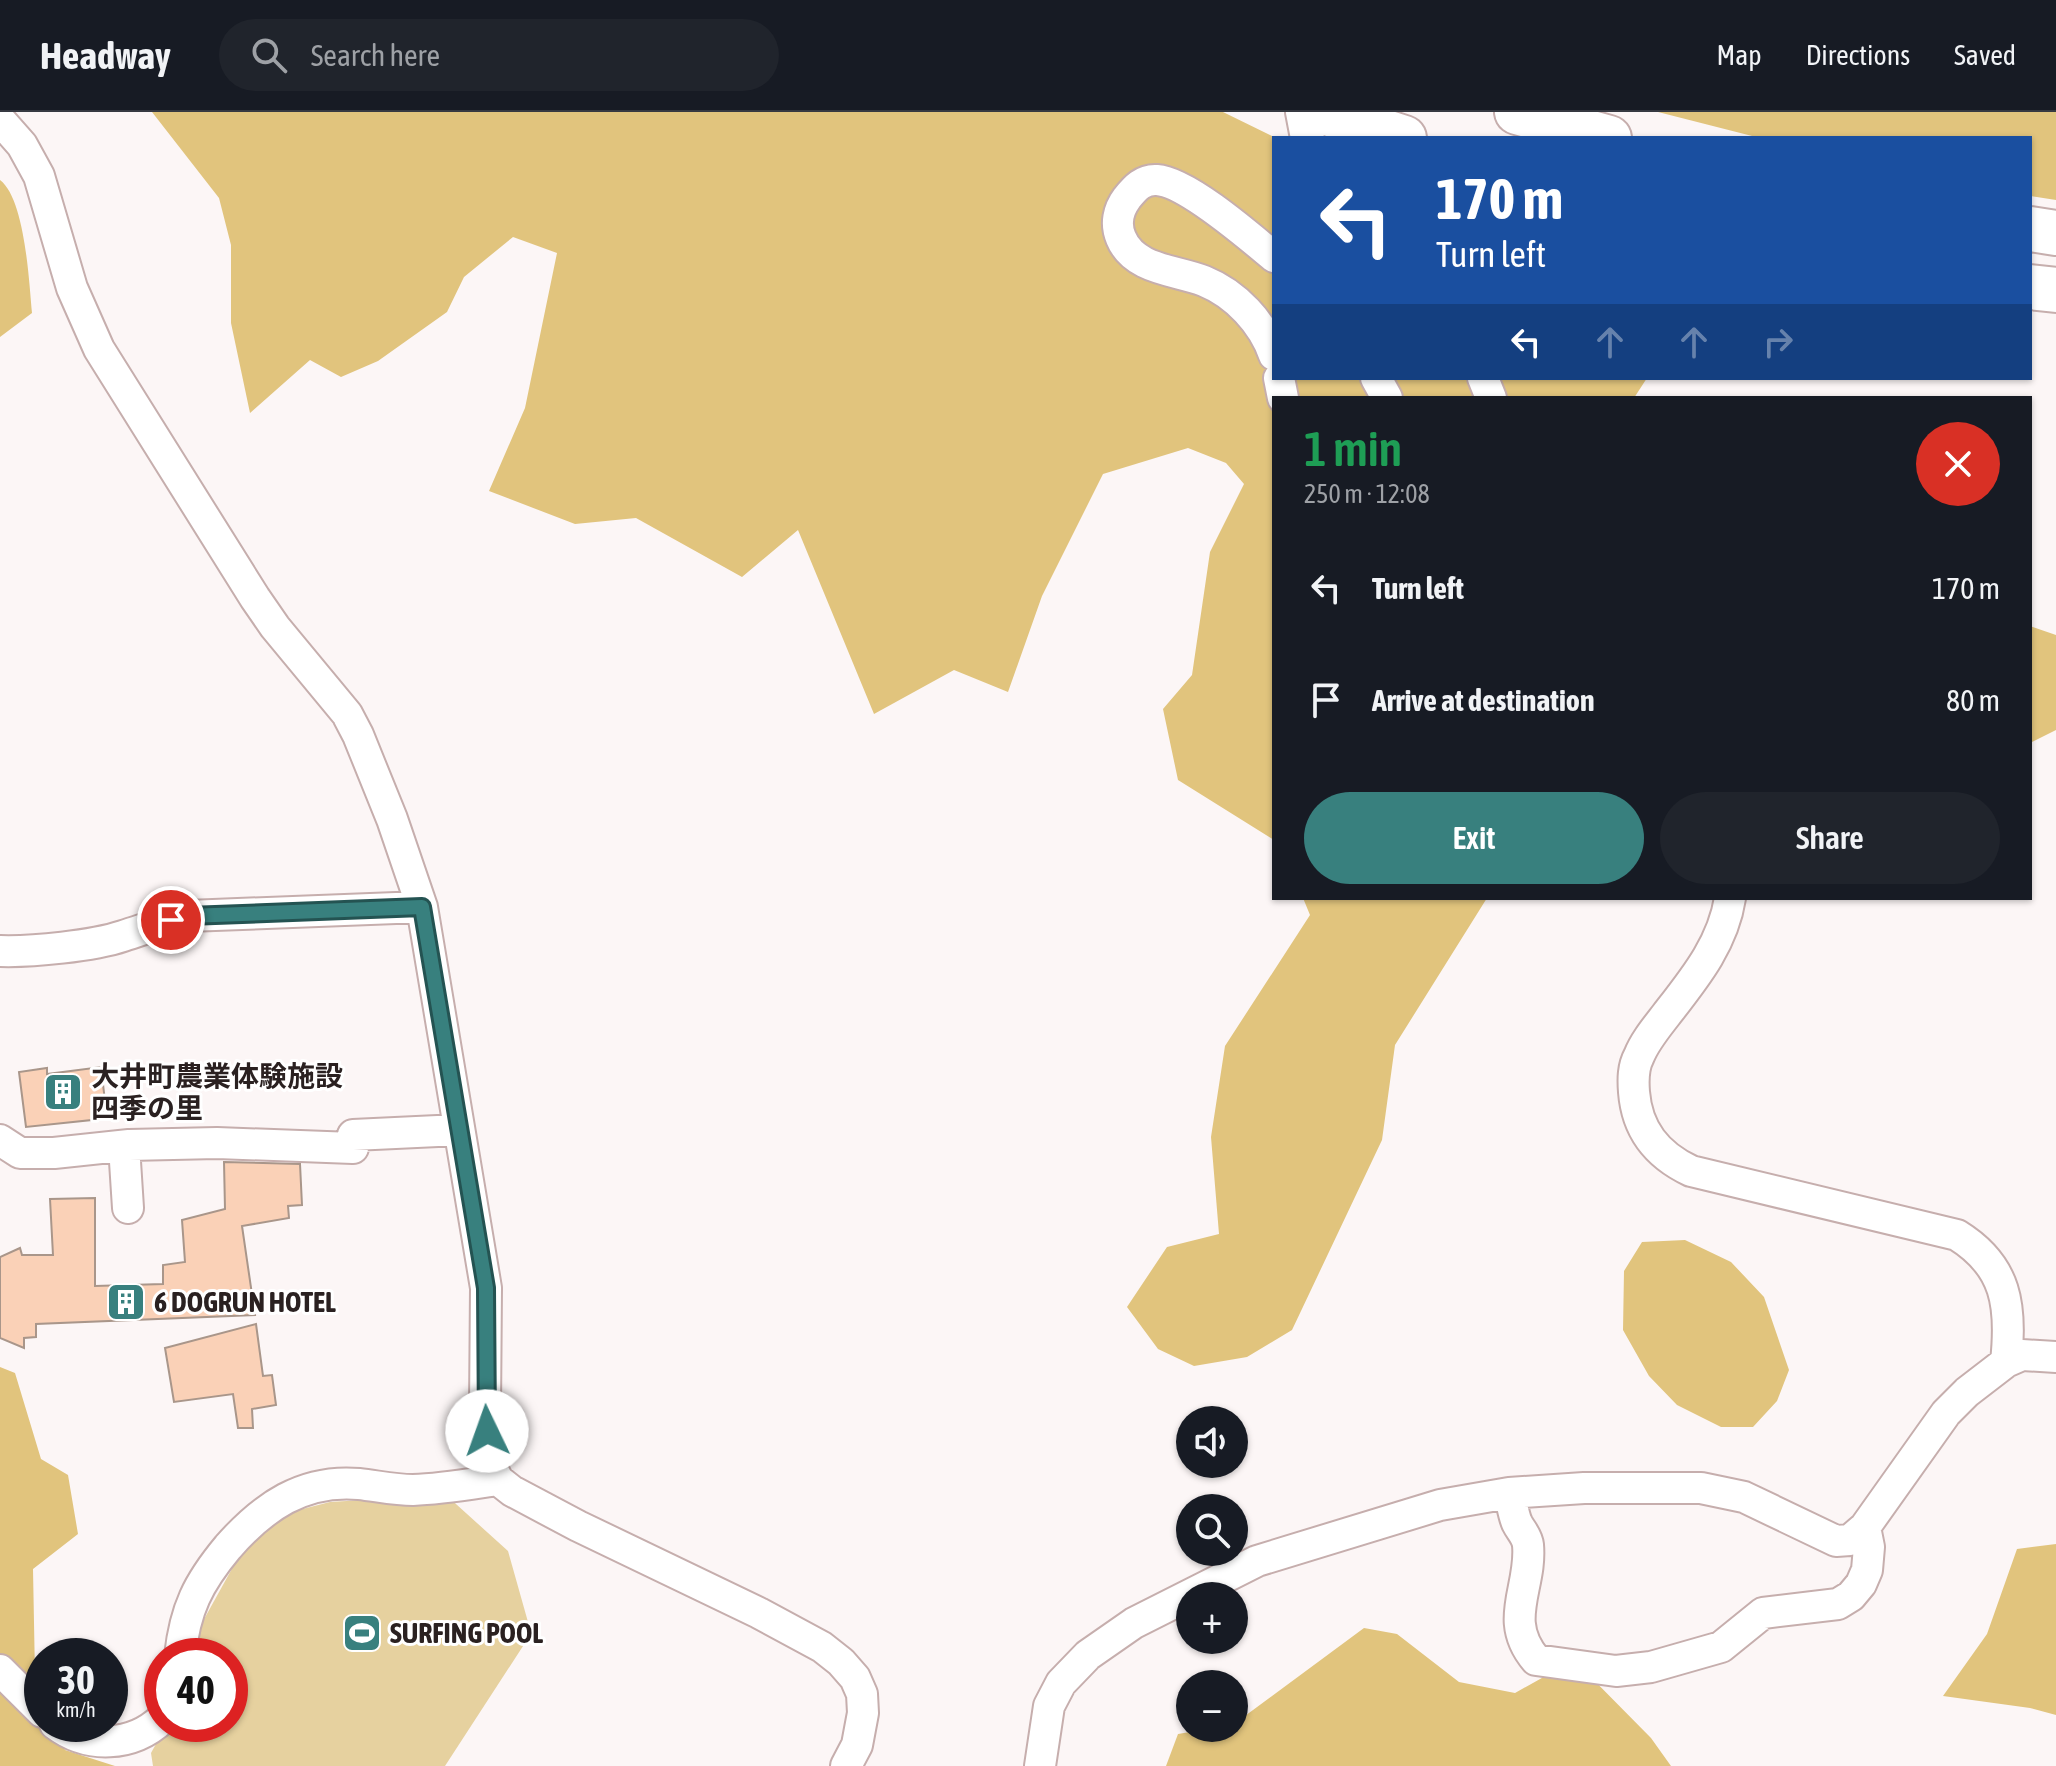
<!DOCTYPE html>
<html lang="en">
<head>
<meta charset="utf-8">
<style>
  body { margin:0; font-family:"Asap Condensed","Noto Sans JP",sans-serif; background:#20242c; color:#f1f3f6; height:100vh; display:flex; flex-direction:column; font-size:30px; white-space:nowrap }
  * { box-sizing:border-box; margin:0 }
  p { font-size:26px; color:#9ea1a6 }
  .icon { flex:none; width:44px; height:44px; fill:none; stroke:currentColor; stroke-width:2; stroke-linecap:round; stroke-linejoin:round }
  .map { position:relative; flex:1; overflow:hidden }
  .drawer { position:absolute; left:1272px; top:284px; width:760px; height:504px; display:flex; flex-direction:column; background:#171b24; border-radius:0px; box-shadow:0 2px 6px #0004 }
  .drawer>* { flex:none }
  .guide { position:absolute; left:1272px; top:24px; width:760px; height:244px; border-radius:0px; box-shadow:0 2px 6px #0004; background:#1a4fa0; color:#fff; overflow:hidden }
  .controls { position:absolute; left:1176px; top:1294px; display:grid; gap:16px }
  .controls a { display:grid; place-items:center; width:72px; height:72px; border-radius:50%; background:#171b24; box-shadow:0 2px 6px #0004; font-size:40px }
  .speed { position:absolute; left:24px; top:1526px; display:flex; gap:16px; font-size:40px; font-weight:700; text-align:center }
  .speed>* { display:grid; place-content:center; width:104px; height:104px; border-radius:50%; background:#171b24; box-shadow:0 2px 6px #0004; line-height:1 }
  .speed small { font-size:20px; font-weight:400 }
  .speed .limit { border:12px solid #d22; background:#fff; color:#111 }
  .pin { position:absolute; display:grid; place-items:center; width:68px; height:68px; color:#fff; margin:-34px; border:4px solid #fff; border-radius:50%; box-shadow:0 2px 8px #0007 }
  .me { position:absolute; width:88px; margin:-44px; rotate:357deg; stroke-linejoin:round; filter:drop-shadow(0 0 6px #0008) }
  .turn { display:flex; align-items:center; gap:28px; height:168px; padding:0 32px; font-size:36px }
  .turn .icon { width:104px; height:104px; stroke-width:2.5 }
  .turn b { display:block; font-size:56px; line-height:68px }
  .lanes { display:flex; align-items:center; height:76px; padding:0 32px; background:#0003; justify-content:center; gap:40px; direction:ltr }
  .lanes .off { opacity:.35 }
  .round { display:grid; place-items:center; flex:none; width:84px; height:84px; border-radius:42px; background:#20242c }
  .headline { display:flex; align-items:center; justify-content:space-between; height:136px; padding:0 32px }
  h1 { font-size:48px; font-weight:600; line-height:60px; color:#1e9e55 }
  .action { display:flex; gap:16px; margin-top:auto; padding:16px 32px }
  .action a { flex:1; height:92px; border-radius:48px; background:#38807e; color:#fff; font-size:32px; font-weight:600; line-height:92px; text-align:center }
  .action a+a { background:#20242c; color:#f1f3f6 }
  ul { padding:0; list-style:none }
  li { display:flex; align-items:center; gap:24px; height:112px; padding:0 32px }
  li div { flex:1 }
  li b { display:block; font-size:30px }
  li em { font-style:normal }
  header { display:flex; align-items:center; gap:48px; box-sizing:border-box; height:112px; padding:0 40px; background:#171b24; border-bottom:2px solid #363941 }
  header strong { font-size:38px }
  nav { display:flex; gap:44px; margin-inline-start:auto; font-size:28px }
  .search { width:560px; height:72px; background:#20242c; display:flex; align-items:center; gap:20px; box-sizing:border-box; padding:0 28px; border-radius:44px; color:#9ea1a6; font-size:30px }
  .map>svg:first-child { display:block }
</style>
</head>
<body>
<header>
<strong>Headway</strong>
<div class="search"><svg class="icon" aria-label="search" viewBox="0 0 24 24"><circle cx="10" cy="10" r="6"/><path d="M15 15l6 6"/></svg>Search here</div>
<nav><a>Map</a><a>Directions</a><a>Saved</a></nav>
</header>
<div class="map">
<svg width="2056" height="1654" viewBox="0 0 2056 1654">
  <rect width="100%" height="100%" fill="#fcf6f6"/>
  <!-- green -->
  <path fill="#e6d19f" d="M446,1383L508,1439L528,1510L525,1531L445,1654H153L151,1641L167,1612H230V1544H188L203,1509L244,1435L283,1402L330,1390Z"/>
  <!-- forest -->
  <path fill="#e1c47d" d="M152,0H1223L1276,26H1274V266H1647L1634,286H1274V728L1178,668L1163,597L1192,563L1210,440L1244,372L1226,351L1188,336L1103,362L1042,484L1008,580L954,558L874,602L798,418L742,465L636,406L575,412L489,379L525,296L557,141L513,125L464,165L447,200L378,249L341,265L310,248L250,301L231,211V133L219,86Z
    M1658,0H2056V88L2030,84V26L1756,25Z
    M0,68C25,87 29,169 32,201L0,225Z
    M2030,514L2056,523V618L2030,631Z
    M1303,786H1487L1395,933L1382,1028L1292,1218L1247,1245L1194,1254L1158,1237L1127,1195L1167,1135L1219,1122L1211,1025L1225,934L1310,803Z
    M1685,1128L1731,1150L1764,1185L1789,1258L1777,1289L1753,1315H1721L1677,1293L1649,1264L1623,1218L1624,1159L1642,1130Z
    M0,1255L15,1261L41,1347L68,1363L78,1422L33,1457L35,1564L65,1638L115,1654H0Z
    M2056,1432V1603L2030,1596L1943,1584L1987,1522L2017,1437Z
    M1364,1516L1397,1522L1459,1570L1515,1581L1574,1548L1651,1626L1671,1654H1166L1178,1622L1213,1616H1234V1612Z"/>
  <!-- building -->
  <path fill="#fad1b7" stroke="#a9968a" stroke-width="2" d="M101,955L106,998L100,999L101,1007L26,1015L19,960L47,956V962Z
    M224,1050L300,1052L302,1093L288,1094L289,1106L242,1114L255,1203L36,1212V1225L24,1226V1236L0,1226V1145L20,1136L22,1143H53L50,1087L95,1086V1174L163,1172V1153L185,1150L182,1108L225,1097Z
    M256,1212L263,1264L272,1263L276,1293L252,1297L253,1316H238L233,1282L174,1290L165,1236Z"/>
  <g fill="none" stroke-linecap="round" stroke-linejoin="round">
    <defs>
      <path id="minor" d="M1301,0L1305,21L1309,26
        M0,8L22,33L39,64L72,176L99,237L255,486L275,515L347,602L358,623L392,707L422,795L486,1176L485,1297L491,1354L498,1368L512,1379L578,1414L759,1501L822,1535L841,1550L855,1566L862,1582L863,1601L857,1633L846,1654
        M1274,145C1250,125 1187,70 1157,68C1143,67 1135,76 1127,86C1118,98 1115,112 1121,126C1134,158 1176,158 1204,169C1236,182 1263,211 1274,243
        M1279,266L1283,286
        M1376,266L1387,286
        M1483,266L1491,286
        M0,839C32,840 93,834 123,824C145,817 166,809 188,804L422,795
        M0,1028L20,1041H54L129,1033L217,1031L353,1036V1023L459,1018
        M124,1034L128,1096
        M2006,1250L2022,1243L2056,1245
        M1509,1381C1512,1390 1513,1402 1517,1411C1521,1419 1527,1424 1528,1433C1532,1476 1502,1508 1536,1548L1616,1559L1651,1555L1721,1535L1763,1501L1838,1492L1851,1484L1861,1472L1867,1458L1869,1435L1865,1415
        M180,1544C185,1497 198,1471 228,1435C263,1395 303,1367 359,1372C377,1374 395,1378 413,1378C441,1377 470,1372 498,1368
        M0,1558L42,1600
        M55,1612C88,1637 132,1635 162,1607
        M1040,1654L1049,1594L1061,1571L1088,1543L1134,1511L1257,1449L1440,1393L1509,1381L1584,1376H1701L1744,1385L1836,1429L1850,1428L1865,1415L1946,1301L1967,1280L2006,1250C2012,1194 2007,1154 1957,1123L1691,1059C1657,1043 1637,1018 1634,980C1633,967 1633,955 1639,944C1645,929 1656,916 1666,903C1694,867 1723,832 1730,786"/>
      <path id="highway" d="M1324,0L1404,26
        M1517,0L1609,26
        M2030,117L2056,121
        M2030,175L2056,178"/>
    </defs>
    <!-- minor casing -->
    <use href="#minor" stroke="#c6aead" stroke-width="34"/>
    <!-- highway casing -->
    <use href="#highway" stroke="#c6aead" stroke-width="48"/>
    <!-- minor -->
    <use href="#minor" stroke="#fff" stroke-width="30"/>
    <!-- highway -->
    <use href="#highway" stroke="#fff" stroke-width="44"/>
  </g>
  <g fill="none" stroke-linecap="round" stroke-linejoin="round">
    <defs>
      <path id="route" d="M171,808L188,804L422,795L486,1176L487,1319"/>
    </defs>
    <!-- route casing -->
    <use href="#route" stroke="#245352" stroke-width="20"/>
    <!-- route -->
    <use href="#route" stroke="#38807e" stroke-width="14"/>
  </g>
  <!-- icons -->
  <defs>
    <symbol id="building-square" viewBox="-11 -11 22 22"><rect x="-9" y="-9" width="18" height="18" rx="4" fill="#38807e" stroke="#fff"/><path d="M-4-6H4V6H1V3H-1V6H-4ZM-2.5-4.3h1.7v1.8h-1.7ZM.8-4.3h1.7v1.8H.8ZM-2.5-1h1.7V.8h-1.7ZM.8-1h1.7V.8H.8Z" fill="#fff"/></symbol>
    <symbol id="stadium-square" viewBox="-11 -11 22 22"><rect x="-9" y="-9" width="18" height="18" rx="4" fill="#38807e" stroke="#fff"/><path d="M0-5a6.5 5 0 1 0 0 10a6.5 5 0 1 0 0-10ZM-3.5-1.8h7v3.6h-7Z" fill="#fff"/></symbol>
  </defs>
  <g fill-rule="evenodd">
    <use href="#building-square" x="41" y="958" width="44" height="44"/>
    <use href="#building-square" x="104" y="1168" width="44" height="44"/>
    <use href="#stadium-square" x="340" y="1499" width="44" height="44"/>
  </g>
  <g text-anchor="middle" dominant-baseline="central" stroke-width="6" stroke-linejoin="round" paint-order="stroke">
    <!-- poi labels -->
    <g font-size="28" font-weight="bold" fill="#2a2121" stroke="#fff" text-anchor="start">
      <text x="91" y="964">大井町農業体験施設<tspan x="91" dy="32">四季の里</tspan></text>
      <text x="154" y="1190">6 DOGRUN HOTEL</text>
      <text x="390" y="1521">SURFING POOL</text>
    </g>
  </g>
</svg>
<div class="controls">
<a><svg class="icon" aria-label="sound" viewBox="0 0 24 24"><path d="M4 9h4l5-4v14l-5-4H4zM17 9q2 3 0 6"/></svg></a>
<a><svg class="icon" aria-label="search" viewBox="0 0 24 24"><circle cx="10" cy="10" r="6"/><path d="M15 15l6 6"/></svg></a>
<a>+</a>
<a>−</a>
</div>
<div class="speed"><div>30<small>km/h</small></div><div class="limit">40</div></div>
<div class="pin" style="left:171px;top:808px;background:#d93025"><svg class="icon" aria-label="arrive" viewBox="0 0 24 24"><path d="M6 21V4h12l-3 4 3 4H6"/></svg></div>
<svg class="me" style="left:487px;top:1319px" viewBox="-20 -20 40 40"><circle r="19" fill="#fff"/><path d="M0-13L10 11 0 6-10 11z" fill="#38807e"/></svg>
<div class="guide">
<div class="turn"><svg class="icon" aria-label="left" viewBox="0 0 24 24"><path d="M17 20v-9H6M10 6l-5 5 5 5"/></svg><div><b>170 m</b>Turn left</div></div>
<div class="lanes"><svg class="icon" aria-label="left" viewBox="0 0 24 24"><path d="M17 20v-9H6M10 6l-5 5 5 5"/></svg><svg class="icon off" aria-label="ahead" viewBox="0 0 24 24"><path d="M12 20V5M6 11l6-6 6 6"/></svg><svg class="icon off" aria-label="ahead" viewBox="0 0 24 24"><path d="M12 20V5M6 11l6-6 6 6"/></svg><svg class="icon off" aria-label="right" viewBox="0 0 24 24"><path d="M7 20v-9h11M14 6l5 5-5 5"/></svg></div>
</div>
<section class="drawer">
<div class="headline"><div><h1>1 min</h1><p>250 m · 12:08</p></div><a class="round" style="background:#d93025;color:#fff"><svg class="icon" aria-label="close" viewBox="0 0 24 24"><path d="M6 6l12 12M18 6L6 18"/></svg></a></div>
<ul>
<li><svg class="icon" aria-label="left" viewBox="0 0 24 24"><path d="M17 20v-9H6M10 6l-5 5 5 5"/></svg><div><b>Turn left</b></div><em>170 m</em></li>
<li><svg class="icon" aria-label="arrive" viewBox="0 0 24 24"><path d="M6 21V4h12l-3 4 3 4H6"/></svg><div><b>Arrive at destination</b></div><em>80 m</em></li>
</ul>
<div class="action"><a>Exit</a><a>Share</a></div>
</section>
</div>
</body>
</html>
